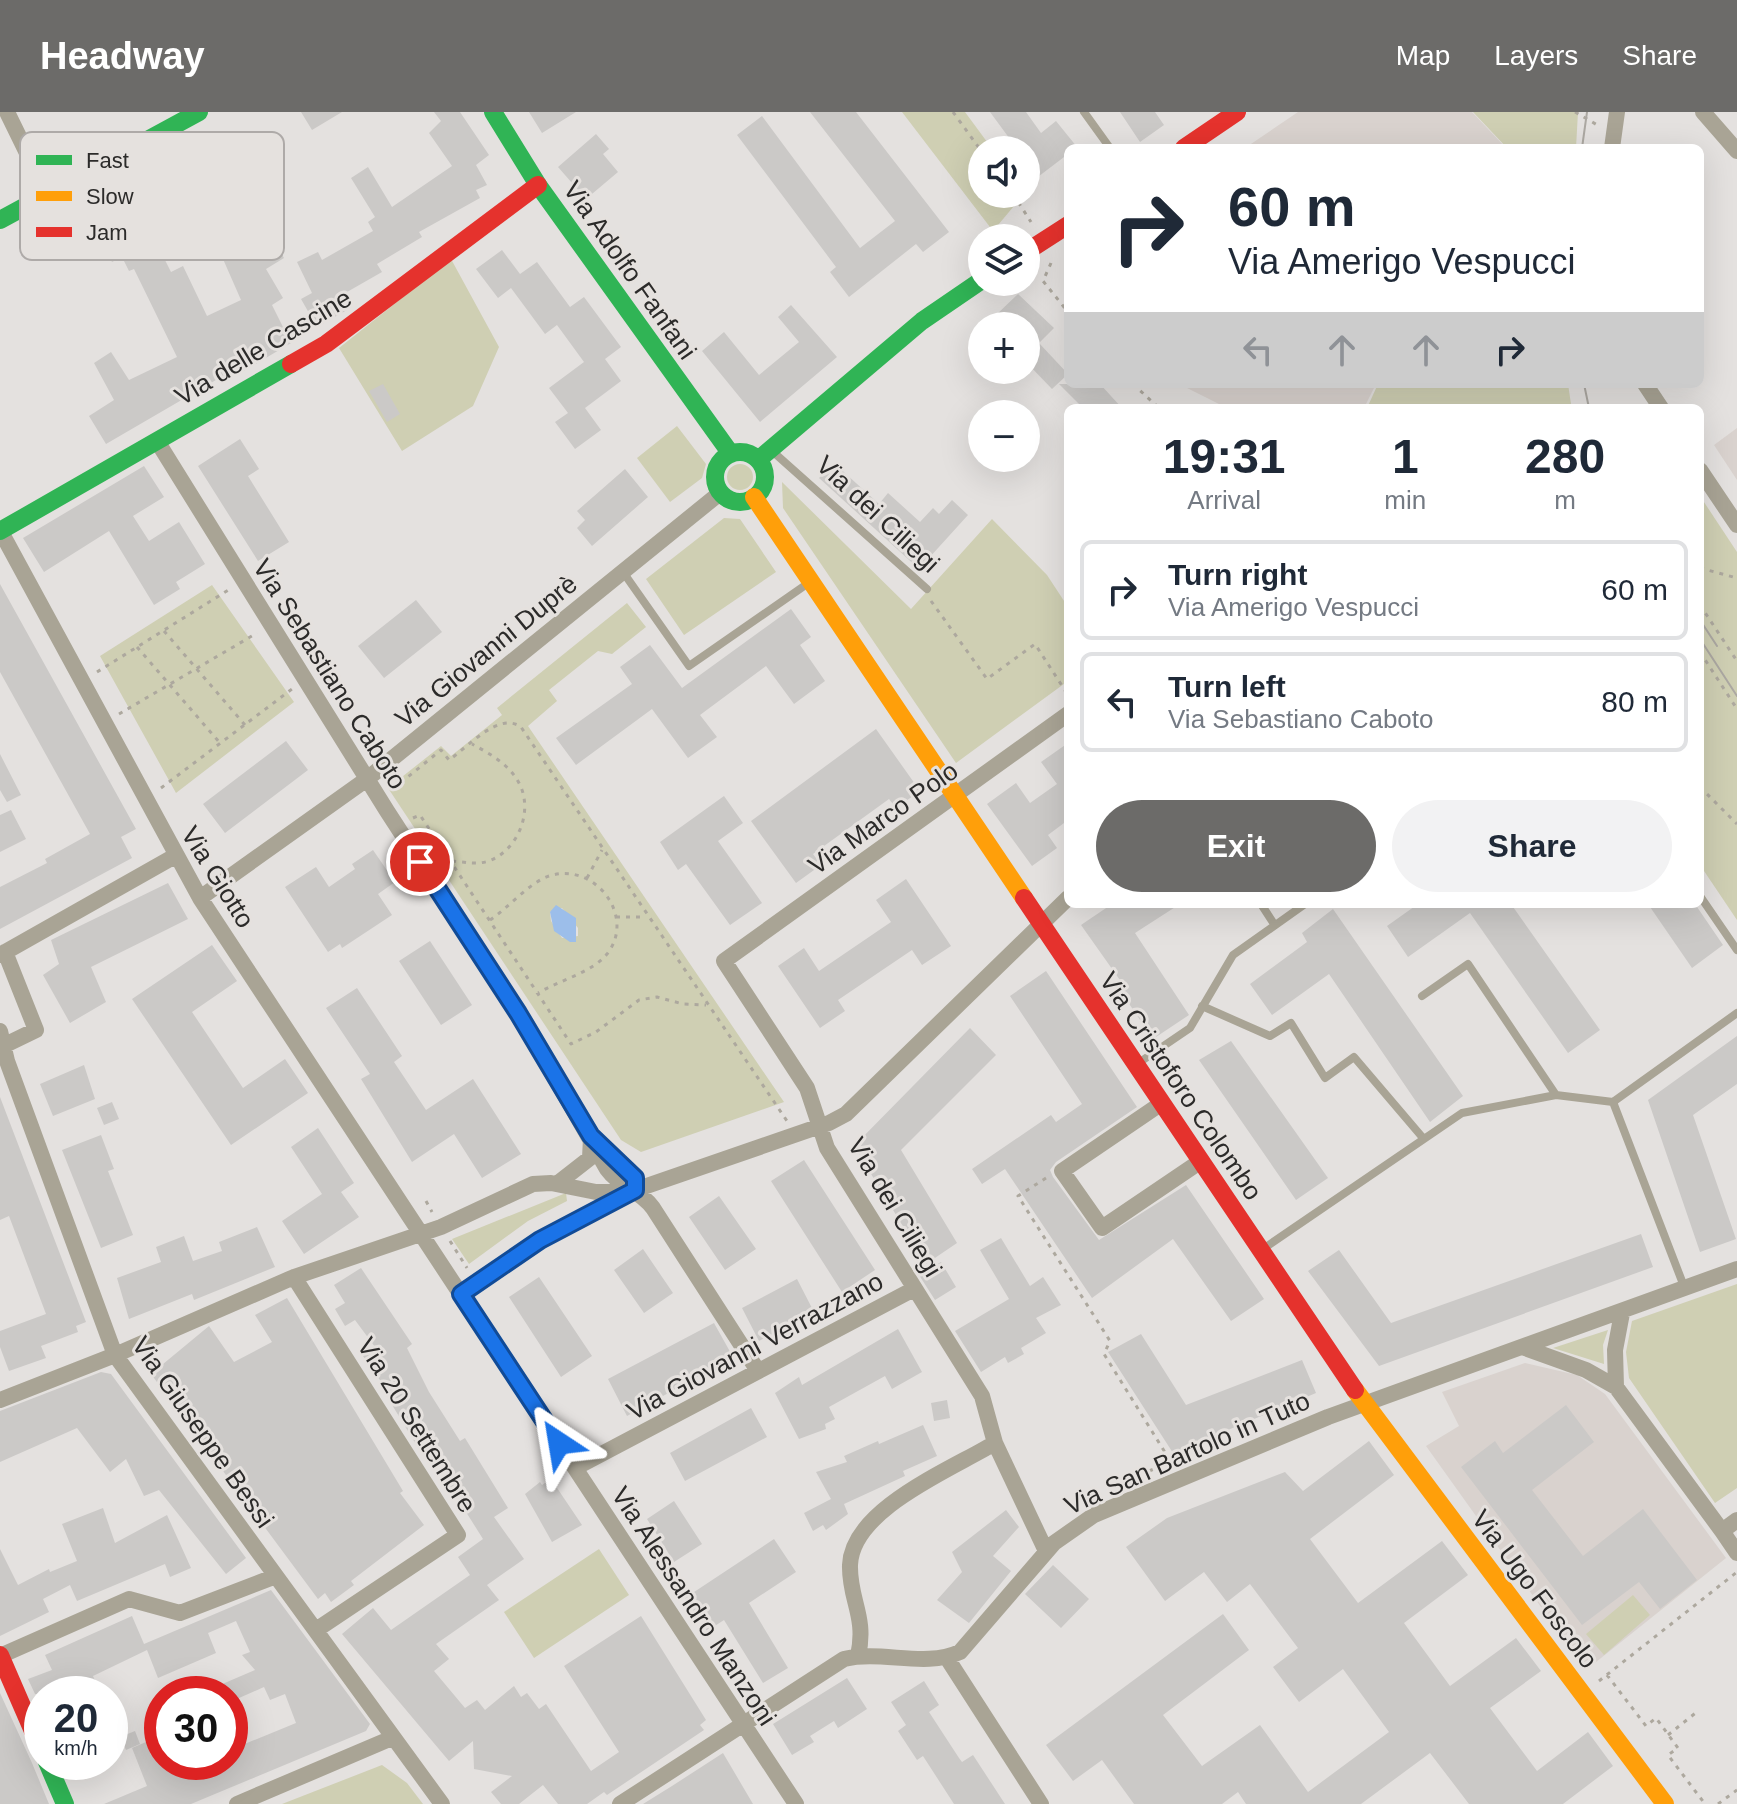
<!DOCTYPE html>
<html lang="en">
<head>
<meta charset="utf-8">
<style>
  body { margin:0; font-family:Arial,sans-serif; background:#f2f2f3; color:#1f2937; height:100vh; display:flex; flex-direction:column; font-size:30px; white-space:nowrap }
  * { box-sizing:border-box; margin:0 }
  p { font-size:26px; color:#747a83 }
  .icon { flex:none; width:44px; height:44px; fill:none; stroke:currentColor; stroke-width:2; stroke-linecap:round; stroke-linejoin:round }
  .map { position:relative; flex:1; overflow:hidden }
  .details { position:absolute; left:1064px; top:292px; width:640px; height:504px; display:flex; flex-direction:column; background:#fff; border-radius:12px; box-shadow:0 8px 32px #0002 }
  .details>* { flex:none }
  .guide { position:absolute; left:1064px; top:32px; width:640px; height:244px; border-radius:12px; box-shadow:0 8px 32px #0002; background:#fff; color:#1f2937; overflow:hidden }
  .controls { position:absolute; left:968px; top:24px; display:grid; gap:16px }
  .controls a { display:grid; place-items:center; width:72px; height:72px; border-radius:50%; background:#fff; box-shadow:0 8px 32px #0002; font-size:40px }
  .speed { position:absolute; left:24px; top:1564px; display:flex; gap:16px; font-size:40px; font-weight:700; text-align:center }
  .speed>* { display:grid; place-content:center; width:104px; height:104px; border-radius:50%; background:#fff; box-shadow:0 8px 32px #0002; line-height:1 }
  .speed small { font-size:20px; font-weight:400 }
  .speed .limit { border:12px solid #d22; background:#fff; color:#111 }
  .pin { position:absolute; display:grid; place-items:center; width:68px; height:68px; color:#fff; margin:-34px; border:4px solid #fff; border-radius:50%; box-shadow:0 2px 8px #0007 }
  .me { position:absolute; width:88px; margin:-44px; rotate:327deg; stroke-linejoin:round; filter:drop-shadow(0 0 6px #0008) }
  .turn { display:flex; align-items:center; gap:28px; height:168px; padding:0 32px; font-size:36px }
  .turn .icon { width:104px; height:104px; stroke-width:2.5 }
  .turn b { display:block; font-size:56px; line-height:68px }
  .lanes { display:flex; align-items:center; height:76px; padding:0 32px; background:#0003; justify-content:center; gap:40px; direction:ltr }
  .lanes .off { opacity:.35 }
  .eta { display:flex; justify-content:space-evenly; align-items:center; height:136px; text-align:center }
  .eta b { font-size:48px; font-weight:700; line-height:56px }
  .primary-button { display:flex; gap:16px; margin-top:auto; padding:16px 32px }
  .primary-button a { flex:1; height:92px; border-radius:48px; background:#6c6b69; color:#fff; font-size:32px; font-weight:700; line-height:92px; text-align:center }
  .primary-button a+a { background:#f2f2f3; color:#1f2937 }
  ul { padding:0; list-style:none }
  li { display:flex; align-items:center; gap:24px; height:100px; margin:0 16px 12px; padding:0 16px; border:4px solid #e0e1e3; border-radius:12px }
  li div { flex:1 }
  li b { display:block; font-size:30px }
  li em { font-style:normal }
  header { display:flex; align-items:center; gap:48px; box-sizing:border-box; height:112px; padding:0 40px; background:#6c6b69; color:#fff }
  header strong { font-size:38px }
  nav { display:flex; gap:44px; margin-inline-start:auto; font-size:28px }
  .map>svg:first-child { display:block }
</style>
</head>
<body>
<header>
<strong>Headway</strong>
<nav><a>Map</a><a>Layers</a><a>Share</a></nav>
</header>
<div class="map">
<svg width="1737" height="1692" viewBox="0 0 1737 1692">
  <rect width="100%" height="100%" fill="#e4e1df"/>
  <!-- built -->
  <path fill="#d9d2ce" d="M1298,0H1472L1506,36H1245Z
    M1179,272H1376L1364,296H1227Z
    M1737,316V368L1714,333Z
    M1525,1251L1577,1263L1605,1282L1726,1446L1586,1558L1426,1334L1459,1314L1442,1280Z"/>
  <!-- green -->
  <path fill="#cfcfb3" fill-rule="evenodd" d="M902,0H965L993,38H982V82H1024L993,119Z
    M1473,0H1578L1576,36H1507Z
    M451,147L499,235L473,294L402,339L339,236Z
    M1378,272H1568L1571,292L1565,296H1367Z
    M677,314L706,352L702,366L670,390L637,346Z
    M727 365a13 13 0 1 1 26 0a13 13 0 1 1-26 0Z
    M782,370L911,497L992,407L1047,463L1068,495V569L956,651L783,396Z
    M1700,384L1737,440V808L1700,753Z
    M724,406L740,407L776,460L684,523L646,467Z
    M212,473L294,590L176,681L100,544Z
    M627,491L646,515L612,542L598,539L549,578L557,589L528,614L784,990L641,1040L621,1028L388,676L441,634L451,644L502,603L497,596ZM562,796L578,816V824L562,826L551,809L550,800Z
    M566,1081L567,1089L528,1109L469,1152L452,1127Z
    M1737,1172V1376L1715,1391L1629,1266L1626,1240L1632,1209Z
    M1608,1218L1603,1233L1604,1252L1553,1236Z
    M599,1437L629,1483L534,1546L504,1500Z
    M1633,1483L1650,1503L1604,1543L1586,1522Z
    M382,1653L407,1671L423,1692H282Z"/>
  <!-- water -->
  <path fill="#9cbeea" d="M556,793L576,806V830H570L554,819L550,800Z"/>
  <!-- building -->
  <path fill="#cbc9c7" d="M301,0H342L312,18Z
    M434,0H460L489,43L476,53L487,73L476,78L480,86L419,120L422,125L377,152L382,160L340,184L347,198L317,215L301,187L312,181L297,150L318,140L322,148L373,119L368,110L375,105L351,66L368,55L392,95L452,54L429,21L441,9Z
    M529,0H576L542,21Z
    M810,0H856L949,120L923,140L916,132L849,185L830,160L836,155L737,23L762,4L860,136L895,109Z
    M990,0H1026L1041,21L1056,9L1077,35L1068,36V42L1026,74V38H1018Z
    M1120,0H1155L1164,13L1140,30Z
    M596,22L609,37L603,42L618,60L586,87L558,55Z
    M149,97L163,125L155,128L171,160L183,154L207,204L241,188L223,147L268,120L284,146L266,157L283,186L272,193L291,231L242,260L240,254L106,332L89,304L114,288L94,251L111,240L129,268L177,245L134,157L129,159L122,145L112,150L98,121Z
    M502,138L520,162L537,150L570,195L584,185L621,235L605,247L621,269L585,296L601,318L575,337L555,310L568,301L549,276L584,250L557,213L545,222L511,176L498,186L476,157Z
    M1018,182L1054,216L1039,231L1068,262L1052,277L1026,250V214H1006L996,203Z
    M791,193L837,245L760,310L702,239L724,220L759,263L799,230L778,205Z
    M383,272L400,302L387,310L369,279Z
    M1059,272H1100L1122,296H1083Z
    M240,327L259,357L248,364L289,430L258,449L198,354Z
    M834,351L879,392L888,381L920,410L933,396L939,402L952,388L968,403L919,457L819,366Z
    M144,354L164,385L133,404L149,429L179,410L205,452L176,470L180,477L154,493L109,419L44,460L23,426Z
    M625,357L648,385L592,434L577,416L585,408L577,399Z
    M0,472L136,717L121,725L132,746L0,817V775L47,751L45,747L90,722L0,560Z
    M416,488L442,520L384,566L358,534Z
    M791,497L811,525L800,533L825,569L794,592L766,554L700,603L717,625L688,646L652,597L576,653L556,626L632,572L620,555L650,533L682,576Z
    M876,617L920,679L896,696L889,687L813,742L821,753L796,771L751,709Z
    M286,629L308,658L225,721L203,692Z
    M1068,631V708L1048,723L1057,736L1032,754L987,692L1016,671L1030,691L1057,672L1041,650Z
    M0,642L21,683L7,690L0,678Z
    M724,684L743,711L718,729L762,791L730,813L686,752L678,758L660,730Z
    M11,698L26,727L0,740V703Z
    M373,738L395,770L378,782L392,803L342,836L340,832L328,840L285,775L316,755L329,775L355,757L352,752Z
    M906,767L951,834L922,853L912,838L838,888L845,899L820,916L778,854L804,836L819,859L891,810L876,788Z
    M168,771L188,807L91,855L106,890L70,911L43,863L59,852L51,828Z
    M1112,792H1180L1135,821L1189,903L1153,927L1117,874L1122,871L1081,813Z
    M1418,792H1511L1600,918L1568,941L1470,801L1408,845L1387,814Z
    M1648,792H1695L1723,833L1692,856Z
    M1333,797L1463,984L1430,1010L1329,862L1272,903L1250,872L1307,830L1302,821Z
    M430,829L472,893L441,913L399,849Z
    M212,833L237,869L192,900L243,976L285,947L308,981L231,1033L132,887Z
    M1046,859L1137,995L1056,1050L1050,1058L1053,1065L1099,1128L1186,1073L1264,1187L1231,1209L1173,1127L1092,1186L1005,1057L982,1072L972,1057L1051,1003L1056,1010L1082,992L1010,884Z
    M357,876L402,944L394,950L426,998L473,967L521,1042L482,1066L454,1022L412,1050L361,967L370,962L326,896Z
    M970,916L996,943L901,1038L957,1131L926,1152L854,1034Z
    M1737,924V972L1693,1003L1736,1127L1700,1140L1648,988Z
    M1231,929L1328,1066L1296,1088L1199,948Z
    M84,953L95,987L53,1004L40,972Z
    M0,985L86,1210L76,1214L78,1220L41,1234L46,1246L9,1259L0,1235V1219L46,1202L9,1104L0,1108Z
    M112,990L119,1007L104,1013L97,996Z
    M318,1016L354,1071L341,1080L359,1105L304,1142L282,1109L322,1082L291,1035Z
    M101,1023L114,1057L108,1059L133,1123L101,1136L62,1038Z
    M804,1048L875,1158L842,1180L771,1069Z
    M719,1084L756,1137L725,1158L689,1105Z
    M257,1115L275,1155L194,1188L192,1182L129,1207L117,1166L161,1150L156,1135L184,1124L193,1149L222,1139L219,1130Z
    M1641,1122L1653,1155L1379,1254L1308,1159L1339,1138L1391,1211Z
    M1001,1126L1030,1174L1043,1165L1061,1193L1036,1206L1046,1221L1021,1236L1024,1242L1008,1251L1005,1245L981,1260L955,1219L1009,1187L980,1138Z
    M643,1137L673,1181L644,1201L614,1158Z
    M941,1150L956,1175L935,1188L919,1163Z
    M361,1156L412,1232L407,1236L429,1280L460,1329L465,1326L508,1396L494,1405L524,1447L487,1473L499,1488L436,1532L449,1547L434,1559L465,1596L477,1588L485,1598L514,1574L521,1585L527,1581L539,1597L546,1592L591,1659L619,1640L564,1554L641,1504L706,1608L700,1613L704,1618L607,1683L604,1680L587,1692H558L543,1673L519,1692H501L491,1680L512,1664L474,1657L473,1629L449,1649L342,1522L373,1496L391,1518L470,1463L458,1445L483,1427L449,1373L446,1375L422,1337L420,1339L380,1273L382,1271L363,1244L375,1235L355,1208L345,1214L335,1197L345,1191L334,1173Z
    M539,1165L592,1244L561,1265L509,1185Z
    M797,1167L814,1200L759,1229L742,1196Z
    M287,1186L403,1379L400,1381L424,1413L351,1469L354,1473L331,1490L325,1481L318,1487L151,1262L209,1214L234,1250L272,1230L255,1203Z
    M714,1211L733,1245L627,1304L608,1267Z
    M898,1217L922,1260L892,1277L885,1264L829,1295L835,1307L825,1312L826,1317L799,1327L775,1281L799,1265L802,1273Z
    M1141,1222L1186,1293L1302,1248L1316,1281L1173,1341L1108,1240Z
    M101,1260L111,1262L246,1446L226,1462L159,1378L144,1384L126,1347L110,1360L77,1316L0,1350V1299Z
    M947,1288L950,1306L934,1309L931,1291Z
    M1566,1293L1594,1330L1532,1378L1583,1444L1643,1397L1697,1468L1660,1497L1639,1470L1582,1513L1461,1355L1495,1329L1503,1341Z
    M751,1296L767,1325L685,1369L670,1341Z
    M923,1313L937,1344L903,1359L905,1364L844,1392L848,1402L826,1418L823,1413L813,1419L804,1401L831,1387L816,1360L847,1350L844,1344L878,1329L879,1332Z
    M1369,1329L1394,1363L1310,1427L1358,1491L1442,1429L1468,1463L1404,1511L1450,1574L1516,1526L1541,1559L1490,1596L1537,1659L1588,1620L1613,1654L1563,1692H1469L1430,1641L1361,1692H1246L1238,1680L1222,1692H1134L1102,1648L1073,1669L1046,1633L1223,1502L1249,1538L1163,1603L1202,1654L1260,1613L1308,1680L1389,1620L1343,1557L1299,1590L1273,1555L1298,1536L1250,1472L1227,1490L1204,1460L1165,1489L1126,1435L1167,1406L1285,1360L1303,1379Z
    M551,1367L582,1413L552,1430L525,1382L540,1370L542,1373Z
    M674,1389L702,1432L674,1450L647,1407Z
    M103,1396L115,1431L167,1403L191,1456L170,1465L165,1452L77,1489L70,1473L43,1487L49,1500L0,1524V1437L18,1473L49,1457L50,1460L77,1449L62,1412Z
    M1006,1398L1019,1415L993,1444L1011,1459L969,1511L937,1488L962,1460L952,1440Z
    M774,1427L796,1460L749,1491L788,1556L763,1571L724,1508L707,1519L685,1486Z
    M1053,1453L1089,1487L1061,1516L1025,1482Z
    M271,1478L370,1612L366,1619L191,1692H104L147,1674L132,1636L146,1630L151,1643L162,1638V1650H230V1638L296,1611L285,1582L270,1588L264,1575L230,1590V1582H199L255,1558L242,1543L250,1540L236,1509L208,1521L216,1541L158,1566L147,1538L93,1564L101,1582H35L28,1567L52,1558L45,1543L132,1504L144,1532Z
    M847,1566L867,1597L838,1616L834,1609L810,1624L814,1630L792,1643L773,1612Z
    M924,1569L939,1593L929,1600L959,1646L962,1650L973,1643L1005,1692H954L923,1644L917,1648L898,1619L906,1613L891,1590Z
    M0,1581L32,1651L49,1692H0Z
    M135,1619L140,1632L126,1638L120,1625Z
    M723,1641L753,1692H643L672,1674Z"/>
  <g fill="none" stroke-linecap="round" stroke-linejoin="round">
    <!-- path -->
    <path stroke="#ada89e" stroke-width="3" stroke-dasharray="4 6" stroke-linecap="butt" d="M953,0L982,40
      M1575,0L1599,14
      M1013,82L1031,110
      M1051,151L1043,169L1068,200
      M1133,272L1159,296
      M1700,456L1737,466
      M931,489L987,567L1035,532L1068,583
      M1700,493L1737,549
      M164,519L245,613
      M137,535L220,631
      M1700,540L1737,597
      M97,560L230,477
      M119,602L257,521
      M1700,675L1737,712
      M161,676L292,577
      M393,677L441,638L449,648C468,635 499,599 521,615L787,1009
      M413,706L420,703L571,932L596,920L639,888L657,885L683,892L706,893
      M452,749C465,750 477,753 489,749C518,738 534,699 519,671C509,652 490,642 472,632
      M587,766L602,738
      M616,805H644
      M490,808C508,796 530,770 549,764C594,749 637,804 607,842C593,860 558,869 538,881
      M1046,1066L1018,1084L1110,1229L1104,1242L1171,1350
      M426,1089L432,1100
      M450,1129L467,1156
      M1149,1359L1164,1353
      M1607,1563L1646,1614L1656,1606L1678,1636L1668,1643L1705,1692
      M1599,1569L1737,1460
      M1668,1623L1698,1599
      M1718,1692L1737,1678"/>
    <!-- lane -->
    <path stroke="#a9a495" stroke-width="8" d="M1084,0L1110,36
      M771,338L927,477
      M623,460L689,554L807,472
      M1700,784L1737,838
      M1261,792L1274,812
      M1422,884L1468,852L1556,983
      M1202,894L1270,924L1291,911L1325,966L1354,945L1423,1026
      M1137,952L1190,916L1233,843L1305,792
      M1613,990L1737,901
      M1263,1137L1462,1001L1556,983L1613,990L1685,1177"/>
    <!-- street -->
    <path stroke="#a9a495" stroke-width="16" d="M7,0L47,82
      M1703,0L1737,39
      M1612,36L1617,0
      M1645,272L1661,296
      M157,329L387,699L518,901L607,1057C620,1075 640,1078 653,1096L758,1259
      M1700,358L1737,413
      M0,418L200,786L796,1692
      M200,786L367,667L720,381
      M0,843L175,744
      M0,919L7,949L115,1243L442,1692
      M3,934L36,918L5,840
      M1162,991L1062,1059L1102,1116L1201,1049
      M596,1029L630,1059L635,1078
      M558,1071L590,1046L591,1026
      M294,1165L458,1423L316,1518
      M461,1182L540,1128L635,1078L829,1011L846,1002L1068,786
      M1525,1236L1586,1258L1616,1275L1722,1419L1737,1408
      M1616,1275L1615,1238L1622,1201
      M0,1288L115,1243L294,1165L441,1115L533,1072L551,1071L596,1080L626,1079
      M575,1356L914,1177
      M1722,1419L1737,1441
      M1046,1439L995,1331L982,1284L827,1036L807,976L724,849L1068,602
      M0,1544L129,1487L180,1501L276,1464
      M858,1544C867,1504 849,1488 850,1453C852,1397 952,1357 995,1331
      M947,1546L1041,1692
      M237,1692L392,1626
      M620,1692L844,1547C882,1538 925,1556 960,1540L1054,1431L1094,1403L1328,1305L1737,1157"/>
    <!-- fast -->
    <path stroke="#30b455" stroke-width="18" d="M493,0L538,73L731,342
      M0,108L199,0
      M715 365a25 25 0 1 1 50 0a25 25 0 1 1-50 0Z
      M758,348L922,209L982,168
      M0,419L291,252
      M47,1650L65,1692"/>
    <!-- slow -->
    <path stroke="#ff9f0a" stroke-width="18" d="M754,385L1024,786
      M1355,1278L1665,1692"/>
    <!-- jam -->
    <path stroke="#e5322d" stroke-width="18" d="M1184,36L1237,0
      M1026,140L1068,113
      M291,252L326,232L538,73
      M1024,786L1355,1278
      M0,1543L42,1640"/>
    <!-- tram -->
    <path stroke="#aca8a2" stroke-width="2" d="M1582,36L1587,0
      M1584,272L1589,296
      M1700,508L1717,534
      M1700,527L1737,584"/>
  </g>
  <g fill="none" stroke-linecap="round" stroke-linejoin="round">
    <defs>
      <path id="route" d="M420,750L518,901L591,1024L635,1066V1078L540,1128L461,1182L559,1331"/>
    </defs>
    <!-- route casing -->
    <use href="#route" stroke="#114b97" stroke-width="20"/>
    <!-- route -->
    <use href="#route" stroke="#1a73e8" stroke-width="14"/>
  </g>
  <g text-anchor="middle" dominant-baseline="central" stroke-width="6" stroke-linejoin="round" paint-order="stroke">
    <!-- street labels -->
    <g font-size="26" fill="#2c2b2a" stroke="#e5e1de">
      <text transform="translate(630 158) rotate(55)">Via Adolfo Fanfani</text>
      <text transform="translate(263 235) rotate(-31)">Via delle Cascine</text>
      <text transform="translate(878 402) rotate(43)">Via dei Ciliegi</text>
      <text transform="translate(486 539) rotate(-39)">Via Giovanni Duprè</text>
      <text transform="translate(330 562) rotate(58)">Via Sebastiano Caboto</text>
      <text transform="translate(883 706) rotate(-35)">Via Marco Polo</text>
      <text transform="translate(218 765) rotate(58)">Via Giotto</text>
      <text transform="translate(1181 974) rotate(56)">Via Cristoforo Colombo</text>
      <text transform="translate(895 1095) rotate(59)">Via dei Ciliegi</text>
      <text transform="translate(755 1234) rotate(-28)">Via Giovanni Verrazzano</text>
      <text transform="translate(417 1313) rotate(58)">Via 20 Settembre</text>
      <text transform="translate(203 1320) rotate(55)">Via Giuseppe Bessi</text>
      <text transform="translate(1187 1341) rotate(-24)">Via San Bartolo in Tuto</text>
      <text transform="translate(1535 1477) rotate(53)">Via Ugo Foscolo</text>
      <text transform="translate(694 1494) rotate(57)">Via Alessandro Manzoni</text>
    </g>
  </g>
  <!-- legend -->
  <rect x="20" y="20" width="264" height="128" rx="12" fill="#e5e1de" stroke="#aeaaa8" stroke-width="2"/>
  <rect x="36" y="43" width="36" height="10" fill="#30b455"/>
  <rect x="36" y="79" width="36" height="10" fill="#ff9f0a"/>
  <rect x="36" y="115" width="36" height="10" fill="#e5322d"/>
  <g font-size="22" fill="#2c2b2a">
    <text x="86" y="56">Fast</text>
    <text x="86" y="92">Slow</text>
    <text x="86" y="128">Jam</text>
  </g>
</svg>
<div class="controls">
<a><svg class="icon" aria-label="sound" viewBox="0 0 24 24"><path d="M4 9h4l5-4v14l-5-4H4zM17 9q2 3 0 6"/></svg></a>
<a><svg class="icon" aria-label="layers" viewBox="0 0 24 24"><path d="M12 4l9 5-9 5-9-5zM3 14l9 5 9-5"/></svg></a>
<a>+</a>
<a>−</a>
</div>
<div class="speed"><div>20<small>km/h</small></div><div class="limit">30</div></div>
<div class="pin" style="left:420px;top:750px;background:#d93025"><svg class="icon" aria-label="arrive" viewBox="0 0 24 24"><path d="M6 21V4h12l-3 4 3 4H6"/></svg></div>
<svg class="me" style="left:559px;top:1331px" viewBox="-20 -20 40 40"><path d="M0-17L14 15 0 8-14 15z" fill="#1a73e8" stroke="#fff" stroke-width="4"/></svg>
<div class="guide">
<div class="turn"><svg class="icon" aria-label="right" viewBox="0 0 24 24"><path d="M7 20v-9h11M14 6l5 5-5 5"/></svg><div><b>60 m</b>Via Amerigo Vespucci</div></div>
<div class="lanes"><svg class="icon off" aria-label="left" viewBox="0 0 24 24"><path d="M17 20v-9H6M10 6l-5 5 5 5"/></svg><svg class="icon off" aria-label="ahead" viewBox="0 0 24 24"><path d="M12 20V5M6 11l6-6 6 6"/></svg><svg class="icon off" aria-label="ahead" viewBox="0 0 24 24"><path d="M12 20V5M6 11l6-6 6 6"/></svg><svg class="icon" aria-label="right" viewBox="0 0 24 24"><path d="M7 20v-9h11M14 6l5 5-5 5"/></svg></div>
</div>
<section class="details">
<div class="eta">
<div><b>19:31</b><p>Arrival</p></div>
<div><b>1</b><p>min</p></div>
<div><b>280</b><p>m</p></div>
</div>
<ul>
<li><svg class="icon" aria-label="right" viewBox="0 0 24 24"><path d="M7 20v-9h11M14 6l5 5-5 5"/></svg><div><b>Turn right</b><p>Via Amerigo Vespucci</p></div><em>60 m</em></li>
<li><svg class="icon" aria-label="left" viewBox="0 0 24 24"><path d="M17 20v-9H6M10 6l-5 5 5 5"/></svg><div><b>Turn left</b><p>Via Sebastiano Caboto</p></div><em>80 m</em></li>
</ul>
<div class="primary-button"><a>Exit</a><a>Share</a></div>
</section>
</div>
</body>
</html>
